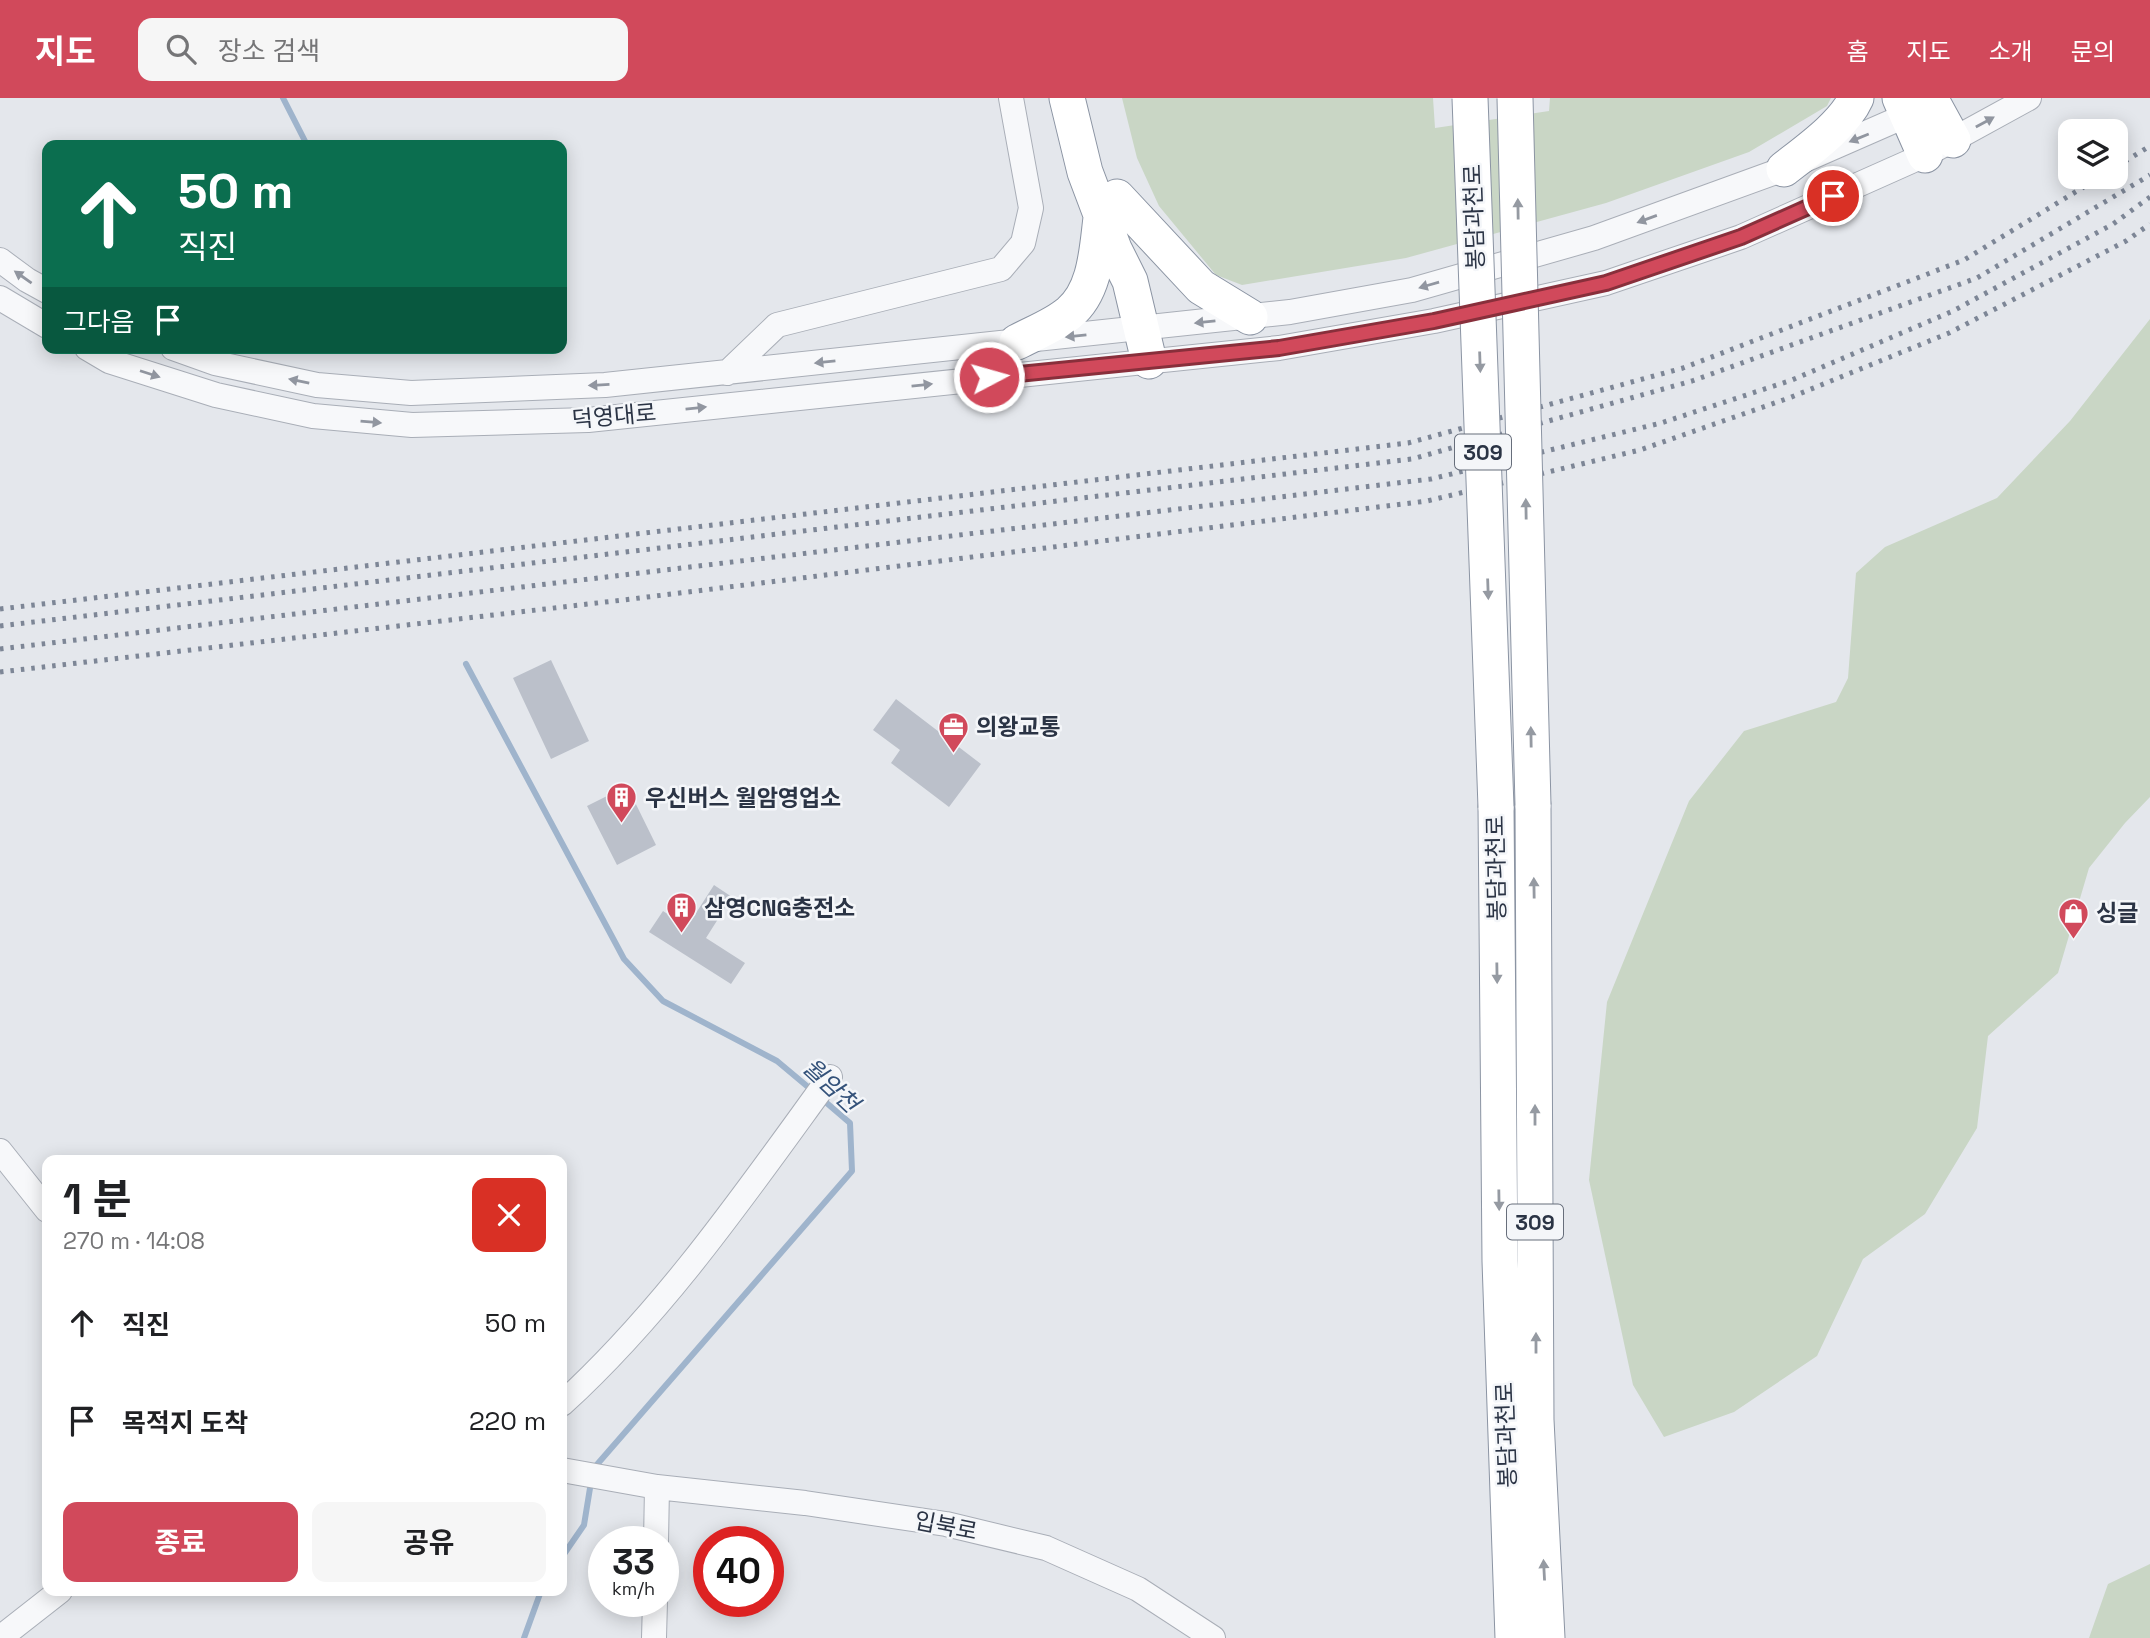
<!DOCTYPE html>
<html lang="ko">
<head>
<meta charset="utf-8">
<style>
  body { margin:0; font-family:"Space Grotesk","Noto Sans KR",sans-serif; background:#f6f6f6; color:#202124; height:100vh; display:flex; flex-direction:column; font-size:26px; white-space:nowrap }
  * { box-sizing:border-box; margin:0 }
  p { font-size:23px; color:#757577 }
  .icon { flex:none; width:38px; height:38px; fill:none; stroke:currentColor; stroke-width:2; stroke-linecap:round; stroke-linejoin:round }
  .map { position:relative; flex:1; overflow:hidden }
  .side { position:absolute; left:42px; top:1057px; width:525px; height:441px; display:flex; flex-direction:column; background:#fff; border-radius:14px; box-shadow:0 4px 18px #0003 }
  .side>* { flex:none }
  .guide { position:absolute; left:42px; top:42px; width:525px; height:214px; border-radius:14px; box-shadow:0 4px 18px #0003; background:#0b6e4f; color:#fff; overflow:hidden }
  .fabs { position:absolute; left:2058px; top:21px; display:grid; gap:14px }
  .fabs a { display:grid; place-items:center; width:70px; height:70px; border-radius:14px; background:#fff; box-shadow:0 4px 18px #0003; font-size:35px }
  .speed { position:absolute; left:588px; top:1428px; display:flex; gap:14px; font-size:35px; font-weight:700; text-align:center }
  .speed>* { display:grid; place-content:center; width:91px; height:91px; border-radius:50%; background:#fff; box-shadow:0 4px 18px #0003; line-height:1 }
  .speed small { font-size:18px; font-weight:400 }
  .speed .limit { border:10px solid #d22; background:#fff; color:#111 }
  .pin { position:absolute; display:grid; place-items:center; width:60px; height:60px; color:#fff; margin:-30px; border:4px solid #fff; border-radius:50%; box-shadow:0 2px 7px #0007 }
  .me { position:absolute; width:77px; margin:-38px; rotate:84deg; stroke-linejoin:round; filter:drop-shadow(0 0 5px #0008) }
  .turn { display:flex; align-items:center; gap:24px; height:147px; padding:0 21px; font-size:32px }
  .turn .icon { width:91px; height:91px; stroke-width:2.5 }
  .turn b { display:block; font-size:49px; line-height:60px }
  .then { display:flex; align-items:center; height:66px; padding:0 21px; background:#0003; gap:14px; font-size:26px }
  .round { display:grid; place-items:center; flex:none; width:74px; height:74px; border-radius:14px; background:#f6f6f6 }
  .headline { display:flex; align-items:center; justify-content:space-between; height:119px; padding:0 21px }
  h1 { font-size:42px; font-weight:700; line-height:52px }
  .action { display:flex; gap:14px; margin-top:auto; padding:14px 21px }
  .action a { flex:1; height:80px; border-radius:14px; background:#d1495b; color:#fff; font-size:28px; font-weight:700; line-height:80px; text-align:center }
  .action a+a { background:#f6f6f6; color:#202124 }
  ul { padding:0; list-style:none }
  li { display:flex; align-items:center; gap:21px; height:98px; padding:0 21px }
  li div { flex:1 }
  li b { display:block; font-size:26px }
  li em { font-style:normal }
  header { display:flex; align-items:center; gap:42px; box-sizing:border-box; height:98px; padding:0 35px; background:#d1495b; color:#fff }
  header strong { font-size:33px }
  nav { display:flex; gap:38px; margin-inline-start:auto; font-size:24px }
  .search { width:490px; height:63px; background:#f6f6f6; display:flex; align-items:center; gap:18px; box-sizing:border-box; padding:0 24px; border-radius:14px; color:#757577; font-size:26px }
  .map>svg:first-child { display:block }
</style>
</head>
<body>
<header>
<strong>지도</strong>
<div class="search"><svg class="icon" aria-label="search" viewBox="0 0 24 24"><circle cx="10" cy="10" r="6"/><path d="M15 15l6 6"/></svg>장소 검색</div>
<nav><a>홈</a><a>지도</a><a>소개</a><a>문의</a></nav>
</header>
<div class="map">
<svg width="2150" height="1540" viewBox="0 0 2150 1540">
  <rect width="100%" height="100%" fill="#e4e7ec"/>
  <!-- green -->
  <path fill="#c9d6c5" d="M1122,0H1433L1435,30L1549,13L1550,0H1831L1827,8L1749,54L1606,105L1406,160L1242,187L1216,177L1159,108L1137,60Z
    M2150,221V699L2125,725L2089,770L2058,875L1988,938L1977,1030L1925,1116L1863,1161L1817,1258L1734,1314L1664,1339L1633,1287L1589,1082L1607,904L1689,703L1744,633L1836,604L1848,580L1856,475L1885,449L1997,400L2070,323Z
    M2150,1466V1540H2089L2108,1486Z"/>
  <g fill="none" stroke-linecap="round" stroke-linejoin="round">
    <!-- stream -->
    <path stroke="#9fb4cc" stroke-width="6" d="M283,0L307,47
      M466,566L624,861L663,903L777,963L814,994
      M594,1370L852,1073L850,1025L822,1001
      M562,1459L584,1427L591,1384
      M524,1540L541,1493"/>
  </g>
  <!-- building -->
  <path fill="#bbc0ca" d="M551,562L589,643L551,661L513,580Z
    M896,601L981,666L949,709L891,665L900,652L873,632Z
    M627,688L656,747L617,767L587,708Z
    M714,787L732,799L706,840L745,865L731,886L649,834L663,813L687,829Z"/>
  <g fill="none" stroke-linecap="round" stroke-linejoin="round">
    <defs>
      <path id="minor" d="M0,162L27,182L47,193
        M0,200L47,228
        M87,250L109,263L216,297L313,318L412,327L588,322L1279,250L1434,223L1606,185L1741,139L1925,57L2029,0
        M173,250L215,265L317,287L411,295L605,287L1290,214L1412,192L1594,140L1784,71L1921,11
        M727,275L777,227L1001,171L1023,145L1031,110L1011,0
        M0,1053L47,1112
        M562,1306C666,1211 747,1093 830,979
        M562,1372L657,1389L805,1405L946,1426L1046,1450L1138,1491L1213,1540
        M656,1444L657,1389
        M0,1540L60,1493
        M654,1540L655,1503"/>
      <path id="highway" d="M1067,0L1085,74L1114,151L1130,183L1149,263
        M1900,0L1925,57
        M1930,0L1953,42
        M1784,71C1807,53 1844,27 1856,0
        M1117,99L1201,189L1250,219
        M1017,244C1034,235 1055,227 1069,215C1096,193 1097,151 1101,120
        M1533,707L1536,1322L1547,1540
        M1496,709L1500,1163L1513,1540"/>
    </defs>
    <!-- minor casing -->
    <use href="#minor" stroke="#a9aeb7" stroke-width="26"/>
    <!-- highway casing -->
    <use href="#highway" stroke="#8b94a3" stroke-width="37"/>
    <!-- minor -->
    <use href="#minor" stroke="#f7f8fa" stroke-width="24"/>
    <!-- highway -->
    <use href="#highway" stroke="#fff" stroke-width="35"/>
    <!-- rail -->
    <path stroke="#7d8696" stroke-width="5" stroke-dasharray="3.5 7" stroke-linecap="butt" d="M2116,69L2150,48
      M0,511L1408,345L1683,270L1964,162L2100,79
      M0,528L1412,361L1692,283L1977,180L2150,77
      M0,551L1431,381L1661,325L1792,282L1953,213L2113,126L2150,99
      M0,574L623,502L1427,403L1640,352L1789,300L1949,235L2126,143L2150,126"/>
    <defs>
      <path id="highway-bridge" d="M1470,0L1496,709
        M1515,0L1533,707"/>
    </defs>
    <!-- highway-bridge casing -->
    <use href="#highway-bridge" stroke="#8b94a3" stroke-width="37" stroke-linecap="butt"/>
    <!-- highway-bridge -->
    <use href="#highway-bridge" stroke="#fff" stroke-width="35"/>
  </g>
  <!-- one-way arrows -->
  <defs><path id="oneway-solid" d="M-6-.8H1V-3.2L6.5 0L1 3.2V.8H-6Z" transform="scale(1.75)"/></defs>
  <g fill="#9196a0">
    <use href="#oneway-solid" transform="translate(1985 24) rotate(-29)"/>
    <use href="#oneway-solid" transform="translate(1859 40) rotate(158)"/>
    <use href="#oneway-solid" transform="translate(1647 121) rotate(160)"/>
    <use href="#oneway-solid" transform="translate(23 179) rotate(-145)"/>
    <use href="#oneway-solid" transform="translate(1429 187) rotate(164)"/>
    <use href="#oneway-solid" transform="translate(1205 224) rotate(174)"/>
    <use href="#oneway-solid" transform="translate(1076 238) rotate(174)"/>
    <use href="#oneway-solid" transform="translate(825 264) rotate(174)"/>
    <use href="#oneway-solid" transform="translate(150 276) rotate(18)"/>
    <use href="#oneway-solid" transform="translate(299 283) rotate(-168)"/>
    <use href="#oneway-solid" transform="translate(599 287) rotate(177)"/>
    <use href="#oneway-solid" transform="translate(922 287) rotate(-6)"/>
    <use href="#oneway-solid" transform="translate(696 310) rotate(-6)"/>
    <use href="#oneway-solid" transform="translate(371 324) rotate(5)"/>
  </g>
  <g fill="#959aa2">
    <use href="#oneway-solid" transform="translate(1518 111) rotate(-91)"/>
    <use href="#oneway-solid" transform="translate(1480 264) rotate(88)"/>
    <use href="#oneway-solid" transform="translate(1526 411) rotate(-91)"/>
    <use href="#oneway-solid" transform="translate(1488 491) rotate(88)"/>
    <use href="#oneway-solid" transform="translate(1531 639) rotate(-91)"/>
    <use href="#oneway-solid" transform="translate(1534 790) rotate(-91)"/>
    <use href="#oneway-solid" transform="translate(1497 875) rotate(89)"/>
    <use href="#oneway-solid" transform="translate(1535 1017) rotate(-90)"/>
    <use href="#oneway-solid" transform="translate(1499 1102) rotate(89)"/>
    <use href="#oneway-solid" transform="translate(1536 1245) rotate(-90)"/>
    <use href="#oneway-solid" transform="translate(1544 1472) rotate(-93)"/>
  </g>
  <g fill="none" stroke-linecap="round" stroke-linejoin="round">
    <defs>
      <path id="route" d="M989,279L1279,250L1434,223L1606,185L1741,139L1833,98"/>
    </defs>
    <!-- route casing -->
    <use href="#route" stroke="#882f3b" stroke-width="18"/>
    <!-- route -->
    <use href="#route" stroke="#d1495b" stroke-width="12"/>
  </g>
  <!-- icons -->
  <defs>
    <symbol id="office-pin" viewBox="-11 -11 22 30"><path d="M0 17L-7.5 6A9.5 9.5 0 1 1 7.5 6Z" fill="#d1495b" stroke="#f4f6f9"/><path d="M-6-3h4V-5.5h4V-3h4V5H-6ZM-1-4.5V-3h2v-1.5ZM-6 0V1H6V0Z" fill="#fff"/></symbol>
    <symbol id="building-pin" viewBox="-11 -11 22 30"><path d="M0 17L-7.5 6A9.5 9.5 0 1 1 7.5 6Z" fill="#d1495b" stroke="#f4f6f9"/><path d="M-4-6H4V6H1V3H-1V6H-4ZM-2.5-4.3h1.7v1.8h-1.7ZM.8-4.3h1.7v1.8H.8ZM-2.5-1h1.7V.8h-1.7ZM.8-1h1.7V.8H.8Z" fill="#fff"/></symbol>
    <symbol id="shop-pin" viewBox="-11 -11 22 30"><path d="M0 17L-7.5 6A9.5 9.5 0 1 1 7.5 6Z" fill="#d1495b" stroke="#f4f6f9"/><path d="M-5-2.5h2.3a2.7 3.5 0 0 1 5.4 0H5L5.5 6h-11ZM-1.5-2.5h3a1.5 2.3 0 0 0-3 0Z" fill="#fff"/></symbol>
  </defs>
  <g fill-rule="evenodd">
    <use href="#office-pin" x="936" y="612" width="35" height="47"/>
    <use href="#building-pin" x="604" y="682" width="35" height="47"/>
    <use href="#building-pin" x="664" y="792" width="35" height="47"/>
    <use href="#shop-pin" x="2056" y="798" width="35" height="47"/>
  </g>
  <g text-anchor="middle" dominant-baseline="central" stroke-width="5" stroke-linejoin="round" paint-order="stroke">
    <!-- shield labels -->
    <g fill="#f4f6f9" stroke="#676e7b" stroke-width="2">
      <rect x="1455" y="336.5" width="56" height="35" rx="5"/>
      <rect x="1507" y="1106.5" width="56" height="35" rx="5"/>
    </g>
    <g font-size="21" font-weight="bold" fill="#2b3445">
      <text x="1483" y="354">309</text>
      <text x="1535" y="1124">309</text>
    </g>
    <!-- street labels -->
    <g font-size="23" fill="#2b3445" stroke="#f4f6f9">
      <text transform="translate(1474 119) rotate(-92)">봉담과천로</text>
      <text transform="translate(614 318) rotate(-5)">덕영대로</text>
      <text transform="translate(1496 770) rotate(-91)">봉담과천로</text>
      <text transform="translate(1506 1337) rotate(-92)">봉담과천로</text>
      <text transform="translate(946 1428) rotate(11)">입북로</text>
    </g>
    <!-- poi labels -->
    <g font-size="23" font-weight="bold" fill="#2b3445" stroke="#f4f6f9" text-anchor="start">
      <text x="976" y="629">의왕교통</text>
      <text x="645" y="700">우신버스 월암영업소</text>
      <text x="704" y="810">삼영CNG충전소</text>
      <text x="2096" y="815">싱글</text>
    </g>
    <!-- water labels -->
    <g font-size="24" font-style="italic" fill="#34527a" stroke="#f4f6f9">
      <text transform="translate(831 987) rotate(43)">월암천</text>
    </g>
  </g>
</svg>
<div class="fabs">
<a><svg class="icon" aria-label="layers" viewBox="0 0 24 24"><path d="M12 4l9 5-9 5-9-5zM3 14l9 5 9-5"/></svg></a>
</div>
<div class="speed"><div>33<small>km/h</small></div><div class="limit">40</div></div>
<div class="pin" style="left:1833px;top:98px;background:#d93025"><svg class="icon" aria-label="arrive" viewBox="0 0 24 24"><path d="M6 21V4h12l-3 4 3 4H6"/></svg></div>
<svg class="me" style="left:989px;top:279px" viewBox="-20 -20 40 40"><circle r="17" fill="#d1495b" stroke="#fff" stroke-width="3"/><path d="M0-11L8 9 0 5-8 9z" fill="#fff"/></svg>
<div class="guide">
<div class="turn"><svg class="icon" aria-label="ahead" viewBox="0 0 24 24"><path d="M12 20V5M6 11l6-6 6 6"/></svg><div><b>50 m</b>직진</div></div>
<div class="then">그다음<svg class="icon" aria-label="arrive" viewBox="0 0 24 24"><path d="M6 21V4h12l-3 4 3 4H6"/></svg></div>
</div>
<section class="side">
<div class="headline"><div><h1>1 분</h1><p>270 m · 14:08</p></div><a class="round" style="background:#d93025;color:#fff"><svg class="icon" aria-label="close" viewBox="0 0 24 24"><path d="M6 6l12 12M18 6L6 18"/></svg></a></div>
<ul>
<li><svg class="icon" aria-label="ahead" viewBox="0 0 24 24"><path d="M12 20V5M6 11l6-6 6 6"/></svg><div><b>직진</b></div><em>50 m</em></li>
<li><svg class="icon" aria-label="arrive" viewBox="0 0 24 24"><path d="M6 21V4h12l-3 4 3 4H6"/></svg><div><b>목적지 도착</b></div><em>220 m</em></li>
</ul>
<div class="action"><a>종료</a><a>공유</a></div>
</section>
</div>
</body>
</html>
